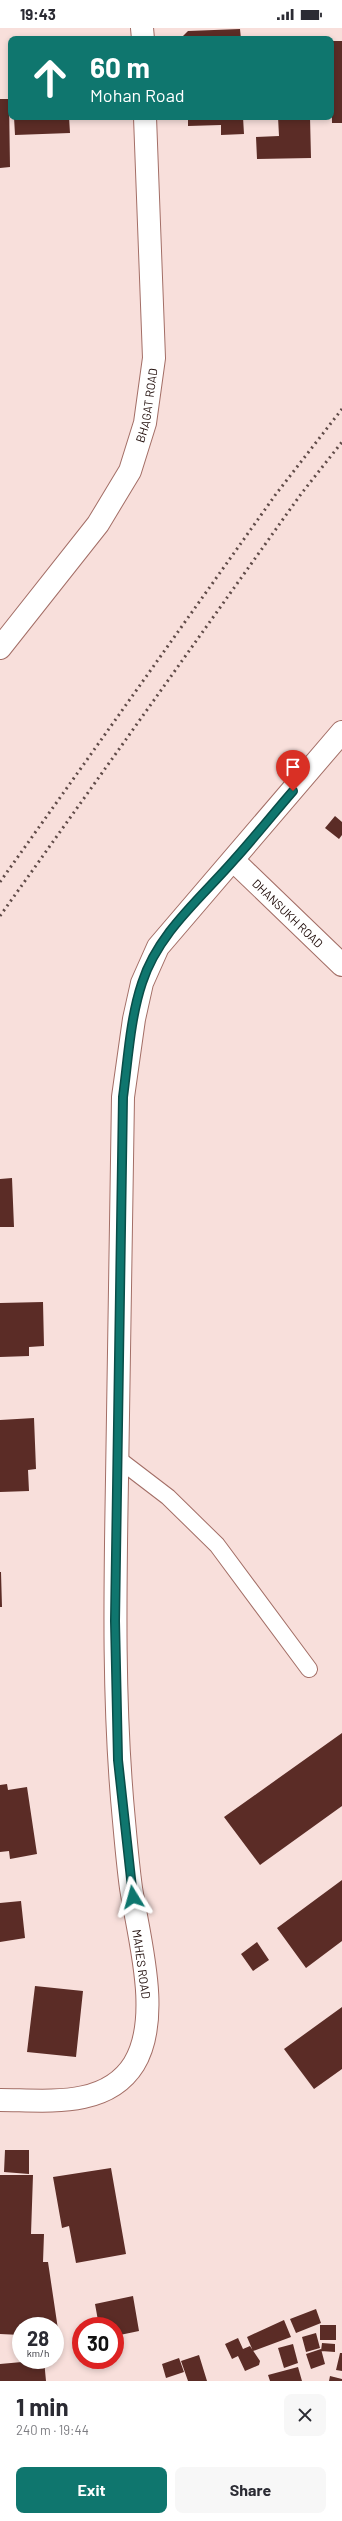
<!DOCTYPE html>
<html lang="en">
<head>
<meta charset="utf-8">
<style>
  body { margin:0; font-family:Barlow,sans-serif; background:#f7f7f7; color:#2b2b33; height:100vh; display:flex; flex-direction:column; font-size:15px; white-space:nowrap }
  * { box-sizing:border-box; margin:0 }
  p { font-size:13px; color:#7c7c81 }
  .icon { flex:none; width:22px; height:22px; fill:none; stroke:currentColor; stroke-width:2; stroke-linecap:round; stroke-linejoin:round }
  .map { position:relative; height:2353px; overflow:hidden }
  .side { display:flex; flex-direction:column; background:#fff; flex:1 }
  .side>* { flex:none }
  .hud { position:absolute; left:8px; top:8px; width:326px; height:84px; border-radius:8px; box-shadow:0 2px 6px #0003; background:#0f766e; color:#fff; overflow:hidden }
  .speed { position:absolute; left:12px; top:2289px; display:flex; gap:8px; font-size:20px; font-weight:700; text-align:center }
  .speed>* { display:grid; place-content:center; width:52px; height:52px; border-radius:50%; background:#fff; box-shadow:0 2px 6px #0003; line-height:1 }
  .speed small { font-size:10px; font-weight:400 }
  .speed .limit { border:6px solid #d22; background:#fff; color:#111 }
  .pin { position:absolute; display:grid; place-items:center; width:34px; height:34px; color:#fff; margin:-41px -17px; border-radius:50% 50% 50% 0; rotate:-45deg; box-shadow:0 0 4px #0007 }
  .pin .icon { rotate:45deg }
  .me { position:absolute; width:44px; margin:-22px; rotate:352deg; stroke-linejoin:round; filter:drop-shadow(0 0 3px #0008) }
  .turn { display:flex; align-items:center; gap:14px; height:84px; padding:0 16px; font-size:18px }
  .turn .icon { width:52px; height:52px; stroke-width:2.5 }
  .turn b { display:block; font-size:28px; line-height:34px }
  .round { display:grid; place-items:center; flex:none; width:42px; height:42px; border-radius:8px; background:#f7f7f7 }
  .summary { display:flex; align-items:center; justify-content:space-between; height:68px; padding:0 16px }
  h1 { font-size:24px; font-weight:700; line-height:30px }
  .cta { display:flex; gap:8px; margin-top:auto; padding:8px 16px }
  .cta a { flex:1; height:46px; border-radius:8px; background:#0f766e; color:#fff; font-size:16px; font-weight:700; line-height:46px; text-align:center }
  .cta a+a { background:#f7f7f7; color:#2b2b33 }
  .status { display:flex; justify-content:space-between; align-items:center; height:28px; padding:0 20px; background:#fff; direction:ltr }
  .status svg { height:11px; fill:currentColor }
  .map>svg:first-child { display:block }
</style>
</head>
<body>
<div class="status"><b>19:43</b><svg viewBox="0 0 49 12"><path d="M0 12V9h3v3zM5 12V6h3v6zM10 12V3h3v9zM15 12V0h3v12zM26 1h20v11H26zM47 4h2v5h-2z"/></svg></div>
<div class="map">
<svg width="342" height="2353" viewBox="0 0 342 2353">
  <rect width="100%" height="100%" fill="#f8dfdb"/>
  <!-- building -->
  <path fill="#5b2c26" d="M240,1L241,11H180L188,3Z
    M331,13H342V95H332Z
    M0,71H9L10,139L0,140Z
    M14,89H69L70,105L15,107Z
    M188,89H243L244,106L221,107V97L188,98Z
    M278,89H310L311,130L257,131L256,109L279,108Z
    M335,788L342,794V807L339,811L325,800Z
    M12,1150L14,1199H0V1151Z
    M43,1274L44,1318L29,1319V1328L0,1329V1275Z
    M34,1390L36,1441L28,1442L29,1463L0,1464V1392Z
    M0,1544H1L2,1579H0Z
    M342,1705V1778L260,1837L224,1789Z
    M7,1756L8,1762L27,1759L37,1826L10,1831L9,1823L0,1824V1757Z
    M342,1852V1913L306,1940L277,1900Z
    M21,1873L25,1910L0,1914V1875Z
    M257,1914L269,1932L253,1943L241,1926Z
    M35,1958L83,1963L76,2029L27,2024Z
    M342,1979V2041L314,2061L284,2021Z
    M5,2122H29V2146L4,2144Z
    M111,2140L126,2226L76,2235L69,2198L62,2200L53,2149Z
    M0,2147H33L31,2206H44L43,2234H48L59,2308H55V2298H21V2307L0,2306Z
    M133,2268L139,2303L115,2308V2298H99L95,2276Z
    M316,2281L321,2295L296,2305L290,2291Z
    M284,2292L291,2309L253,2323L247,2309Z
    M320,2297H336V2312H320Z
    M316,2305L320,2320L306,2324L302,2309Z
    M238,2310L243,2321L250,2318L260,2333L259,2337L245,2343L238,2328L232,2331L225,2316Z
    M322,2315L335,2316V2324L321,2323Z
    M293,2316L298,2335L284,2340L278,2320Z
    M321,2321L325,2336L311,2341L306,2326Z
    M340,2325H342V2343L336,2342Z
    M199,2327L207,2353H188L181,2333Z
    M179,2330L184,2344L166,2350L162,2336Z
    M44,2332L46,2353H0V2336Z
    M298,2339L302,2353H270L268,2347Z
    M330,2348L342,2351V2353H329Z"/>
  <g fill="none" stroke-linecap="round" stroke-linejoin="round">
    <defs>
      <path id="service" d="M117,1430L168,1469L217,1517L309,1641"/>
      <g id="minor">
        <path d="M142,0L143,11"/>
        <path id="s1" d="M0,620L98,496L130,443L145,395L154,330L145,89"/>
        <path id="s2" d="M234,833L342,937"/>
        <path d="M0,2072C45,2072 106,2081 134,2036C162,1990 139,1911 131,1860C128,1838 126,1815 124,1793C113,1679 115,1565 117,1451C119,1324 121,1197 123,1069L134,991L142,955L158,919L342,704"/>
      </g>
    </defs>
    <!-- service casing -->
    <use href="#service" stroke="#a36e66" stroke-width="18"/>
    <!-- minor casing -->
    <use href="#minor" stroke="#a36e66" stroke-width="24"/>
    <!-- service -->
    <use href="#service" stroke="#fff" stroke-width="16"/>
    <!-- minor -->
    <use href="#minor" stroke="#fff" stroke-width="22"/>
    <!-- rail -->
    <path stroke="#604b48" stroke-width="3" stroke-dasharray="2 4" stroke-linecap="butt" d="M0,854L276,466L342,381
      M0,888L301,466L342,414"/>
  </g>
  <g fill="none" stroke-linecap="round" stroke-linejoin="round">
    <defs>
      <path id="route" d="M133,1869L118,1732L115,1593L123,1069C128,1032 130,991 142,955C158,905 200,871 234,832C254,810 273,786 293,763"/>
    </defs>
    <!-- route casing -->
    <use href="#route" stroke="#0a4d48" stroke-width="10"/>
    <!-- route -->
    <use href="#route" stroke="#0f766e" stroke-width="7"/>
  </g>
  <g text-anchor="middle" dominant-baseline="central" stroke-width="4" stroke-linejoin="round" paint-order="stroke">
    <!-- street labels -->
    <g font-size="12" fill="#1d0a07" stroke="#fff">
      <text stroke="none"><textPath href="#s1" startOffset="288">BHAGAT ROAD</textPath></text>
      <text stroke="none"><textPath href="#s2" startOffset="75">DHANSUKH ROAD</textPath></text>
      <text transform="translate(142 1936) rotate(82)">MAHES ROAD</text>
    </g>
  </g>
</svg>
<div class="speed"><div>28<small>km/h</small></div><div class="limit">30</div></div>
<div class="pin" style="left:293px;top:763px;background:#d93025"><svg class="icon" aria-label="arrive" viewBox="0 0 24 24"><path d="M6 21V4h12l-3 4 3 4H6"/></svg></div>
<svg class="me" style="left:133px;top:1869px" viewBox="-20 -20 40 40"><path d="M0-17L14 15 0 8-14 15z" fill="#0f766e" stroke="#fff" stroke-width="4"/></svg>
<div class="hud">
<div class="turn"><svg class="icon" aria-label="ahead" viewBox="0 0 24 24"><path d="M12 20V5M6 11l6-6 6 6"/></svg><div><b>60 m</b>Mohan Road</div></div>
</div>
</div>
<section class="side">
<div class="summary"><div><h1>1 min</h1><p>240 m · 19:44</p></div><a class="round"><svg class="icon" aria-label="close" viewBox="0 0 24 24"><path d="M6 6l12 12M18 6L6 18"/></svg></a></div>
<div class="cta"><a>Exit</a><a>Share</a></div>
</section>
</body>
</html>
